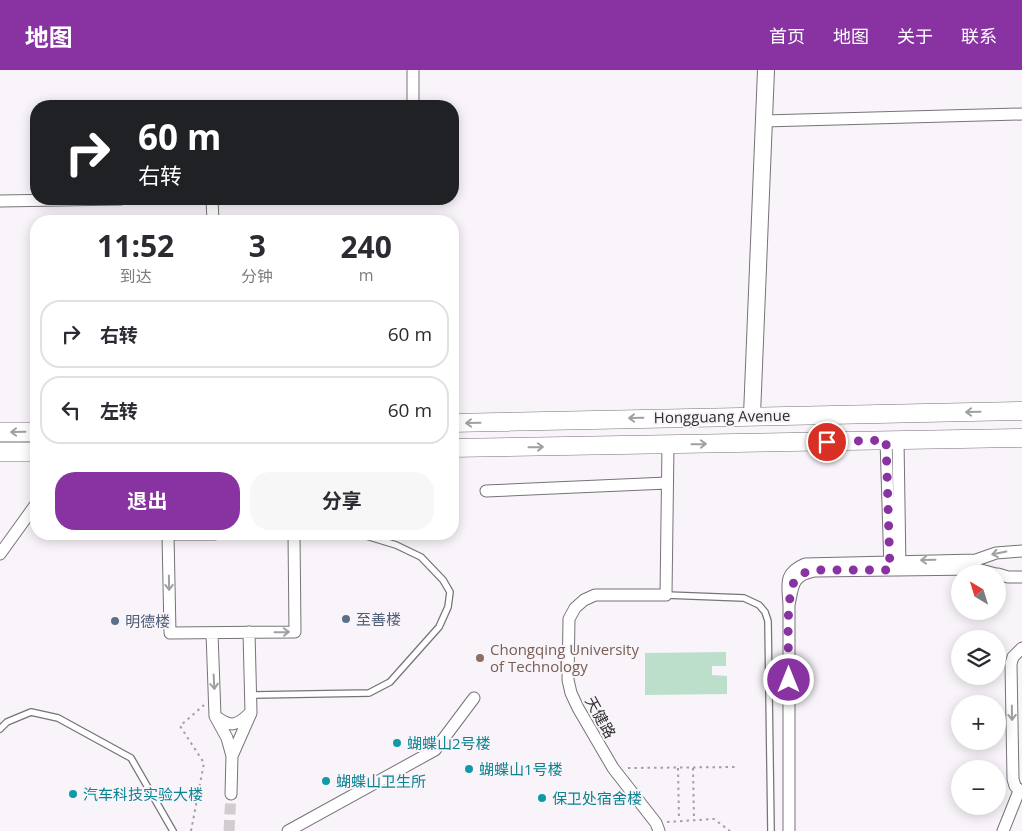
<!DOCTYPE html>
<html lang="zh">
<head>
<meta charset="utf-8">
<style>
  body { margin:0; font-family:"Open Sans","Noto Sans SC",sans-serif; background:#f7f7f7; color:#2b2b33; height:100vh; display:flex; flex-direction:column; font-size:19px; white-space:nowrap }
  * { box-sizing:border-box; margin:0 }
  p { font-size:16px; color:#7c7c81 }
  .icon { flex:none; width:28px; height:28px; fill:none; stroke:currentColor; stroke-width:2; stroke-linecap:round; stroke-linejoin:round }
  .map { position:relative; flex:1; overflow:hidden }
  .side { position:absolute; left:30px; top:145px; width:429px; height:325px; display:flex; flex-direction:column; background:#fff; border-radius:20px; box-shadow:0 2px 12px #0003 }
  .side>* { flex:none }
  .guide { position:absolute; left:30px; top:30px; width:429px; height:105px; border-radius:20px; box-shadow:0 2px 12px #0003; background:#202124; color:#fff; overflow:hidden }
  .needle { width:32px; rotate:322deg }
  .controls { position:absolute; left:951px; top:495px; display:grid; gap:10px }
  .controls a { display:grid; place-items:center; width:55px; height:55px; border-radius:50%; background:#fff; box-shadow:0 2px 12px #0003; font-size:25px }
  .pin { position:absolute; display:grid; place-items:center; width:42px; height:42px; color:#fff; margin:-21px; border:2px solid #fff; border-radius:50%; box-shadow:0 1px 5px #0007 }
  .me { position:absolute; width:55px; margin:-28px; rotate:0deg; stroke-linejoin:round; filter:drop-shadow(0 0 4px #0008) }
  .turn { display:flex; align-items:center; gap:18px; height:105px; padding:0 25px; font-size:22px }
  .turn .icon { width:65px; height:65px; stroke-width:2.5 }
  .turn b { display:block; font-size:35px; line-height:42px }
  .eta { display:flex; justify-content:space-evenly; align-items:center; height:85px; text-align:center }
  .eta b { font-size:30px; font-weight:700; line-height:35px }
  .action { display:flex; gap:10px; margin-top:auto; padding:10px 25px }
  .action a { flex:1; height:58px; border-radius:20px; background:#8833a1; color:#fff; font-size:20px; font-weight:700; line-height:58px; text-align:center }
  .action a+a { background:#f7f7f7; color:#2b2b33 }
  ul { padding:0; list-style:none }
  li { display:flex; align-items:center; gap:15px; height:68px; margin:0 10px 8px; padding:0 15px; border:2px solid #e1e1e2; border-radius:20px }
  li div { flex:1 }
  li b { display:block; font-size:19px }
  li em { font-style:normal }
  header { display:flex; align-items:center; gap:30px; box-sizing:border-box; height:70px; padding:0 25px; background:#8833a1; color:#fff }
  header strong { font-size:24px }
  nav { display:flex; gap:28px; margin-inline-start:auto; font-size:18px }
  .map>svg:first-child { display:block }
</style>
</head>
<body>
<header>
<strong>地图</strong>
<nav><a>首页</a><a>地图</a><a>关于</a><a>联系</a></nav>
</header>
<div class="map">
<svg width="1022" height="761" viewBox="0 0 1022 761">
  <rect width="100%" height="100%" fill="#f8f4f9"/>
  <!-- green -->
  <path fill="#bcdfcb" d="M726,582V596H712V605L727,606V624L645,625V583Z"/>
  <g fill="none" stroke-linecap="round" stroke-linejoin="round">
    <!-- street-tunnel -->
    <path stroke="#d0ccd0" stroke-width="11" stroke-dasharray="11 5.5" stroke-linecap="butt" d="M229,761L231,724"/>
    <defs>
      <path id="lane" d="M85,464L88,466L168,464
        M666,525L744,528L759,535L765,542L768,551L771,761
        M250,625L369,623L390,612L439,557L448,537L450,522L443,510L421,487L396,475L360,464
        M0,659L7,652L31,642L58,648L131,688L173,761"/>
      <path id="street" d="M413,0V36
        M764,51L1022,44
        M212,129L213,151
        M0,131L121,129
        M886,370L890,499
        M898,370L900,499
        M486,421L667,413
        M215,464H168L170,563L295,562L294,464
        M0,484L36,434
        M996,504L977,499L814,501C792,505 793,516 789,535C788,515 783,503 805,494L976,490L996,483L1022,481
        M998,504L1008,507H1022
        M789,535V761
        M212,563L215,646L227,668L232,686L251,643L249,562
        M1022,578L1013,587L1011,594L1013,709L1015,716L1022,723
        M215,646C230,657 236,657 250,643
        M231,724L232,686
        M288,761L435,680L474,628
        M659,761L656,753L613,698L578,638L571,623L568,610L569,549L575,538L584,530L595,525H666L668,375
        M1003,761L1019,721"/>
      <path id="secondary" d="M752,345L766,0"/>
      <path id="primary" d="M452,353L1022,341
        M0,362H36
        M452,378L1022,368
        M0,382H36"/>
    </defs>
    <!-- lane casing -->
    <use href="#lane" stroke="#777378" stroke-width="8"/>
    <!-- street casing -->
    <use href="#street" stroke="#777378" stroke-width="13"/>
    <!-- secondary casing -->
    <use href="#secondary" stroke="#777378" stroke-width="18"/>
    <!-- primary casing -->
    <use href="#primary" stroke="#777378" stroke-width="19"/>
    <!-- path -->
    <path stroke="#a3a0a3" stroke-width="2" stroke-dasharray="2.5 4" stroke-linecap="butt" d="M628,698L737,697
      M678,698L679,750
      M693,698L694,750
      M667,752L714,749L730,761
      M191,761L204,693L180,656L204,635"/>
    <!-- lane -->
    <use href="#lane" stroke="#fff" stroke-width="5.5"/>
    <!-- street -->
    <use href="#street" stroke="#fff" stroke-width="11"/>
    <!-- secondary -->
    <use href="#secondary" stroke="#fff" stroke-width="16"/>
    <!-- primary -->
    <use href="#primary" stroke="#fff" stroke-width="18"/>
  </g>
  <!-- one-way arrows -->
  <defs><path id="oneway-shaft" d="M-6 0H5M1.5-3L5.5 0L1.5 3" fill="none" stroke-width="1.6" stroke-linecap="round" stroke-linejoin="round" transform="scale(1.25)"/></defs>
  <g stroke="#a1a0a1">
    <use href="#oneway-shaft" transform="translate(973 342) rotate(179)"/>
    <use href="#oneway-shaft" transform="translate(636 348) rotate(179)"/>
    <use href="#oneway-shaft" transform="translate(473 353) rotate(179)"/>
    <use href="#oneway-shaft" transform="translate(18 362) rotate(179)"/>
    <use href="#oneway-shaft" transform="translate(699 374) rotate(-1)"/>
    <use href="#oneway-shaft" transform="translate(536 377) rotate(-1)"/>
    <use href="#oneway-shaft" transform="translate(999 483) rotate(168)"/>
    <use href="#oneway-shaft" transform="translate(928 490) rotate(179)"/>
    <use href="#oneway-shaft" transform="translate(169 513) rotate(89)"/>
    <use href="#oneway-shaft" transform="translate(282 562) rotate(-1)"/>
    <use href="#oneway-shaft" transform="translate(214 612) rotate(87)"/>
    <use href="#oneway-shaft" transform="translate(1012 643) rotate(89)"/>
  </g>
  <g fill="none" stroke-linecap="round" stroke-linejoin="round">
    <!-- route -->
    <path stroke="#8833a1" stroke-width="9" stroke-dasharray="0 16.2" d="M789,610C789,587 785,531 794,512C798,504 806,502 814,500H890L886,370L827,372"/>
  </g>
  <!-- markers -->
  <g fill="#5c6f8a" stroke="#f8f4f9" stroke-width="2">
    <circle cx="346" cy="549" r="5"/>
    <circle cx="115" cy="551" r="5"/>
  </g>
  <circle fill="#8d6e63" stroke="#f8f4f9" stroke-width="2" cx="480" cy="588" r="5"/>
  <g fill="#0f9aa8" stroke="#f8f4f9" stroke-width="2">
    <circle cx="397" cy="673" r="5"/>
    <circle cx="469" cy="699" r="5"/>
    <circle cx="326" cy="711" r="5"/>
    <circle cx="73" cy="724" r="5"/>
    <circle cx="542" cy="728" r="5"/>
  </g>
  <g text-anchor="middle" dominant-baseline="central" stroke-width="4" stroke-linejoin="round" paint-order="stroke">
    <!-- street labels -->
    <g font-size="15" fill="#2e2c2e" stroke="#f8f4f9">
      <text transform="translate(722 346) rotate(-1)">Hongguang Avenue</text>
      <text transform="translate(601 647) rotate(61)">天健路</text>
    </g>
    <!-- service labels -->
    <g font-size="15" fill="#4e5e75" stroke="#f8f4f9" text-anchor="start">
      <text x="356" y="549">至善楼</text>
      <text x="125" y="551">明德楼</text>
    </g>
    <!-- education labels -->
    <g font-size="15" fill="#785e54" stroke="#f8f4f9" text-anchor="start">
      <text x="490" y="579">Chongqing University<tspan x="490" dy="17">of Technology</tspan></text>
    </g>
    <!-- culture labels -->
    <g font-size="15" fill="#0d838f" stroke="#f8f4f9" text-anchor="start">
      <text x="407" y="673">蝴蝶山2号楼</text>
      <text x="479" y="699">蝴蝶山1号楼</text>
      <text x="336" y="711">蝴蝶山卫生所</text>
      <text x="83" y="724">汽车科技实验大楼</text>
      <text x="552" y="728">保卫处宿舍楼</text>
    </g>
  </g>
</svg>
<div class="controls">
<a><svg class="needle" viewBox="-14 -14 28 28"><path d="M0-13l5 13h-10z" fill="#e53935"/><path d="M0 13l5-13h-10z" fill="#7c7c81"/></svg></a>
<a><svg class="icon" aria-label="layers" viewBox="0 0 24 24"><path d="M12 4l9 5-9 5-9-5zM3 14l9 5 9-5"/></svg></a>
<a>+</a>
<a>−</a>
</div>
<div class="pin" style="left:827px;top:372px;background:#d93025"><svg class="icon" aria-label="arrive" viewBox="0 0 24 24"><path d="M6 21V4h12l-3 4 3 4H6"/></svg></div>
<svg class="me" style="left:789px;top:610px" viewBox="-20 -20 40 40"><circle r="17" fill="#8833a1" stroke="#fff" stroke-width="3"/><path d="M0-11L8 9 0 5-8 9z" fill="#fff"/></svg>
<div class="guide">
<div class="turn"><svg class="icon" aria-label="right" viewBox="0 0 24 24"><path d="M7 20v-9h11M14 6l5 5-5 5"/></svg><div><b>60 m</b>右转</div></div>
</div>
<section class="side">
<div class="eta">
<div><b>11:52</b><p>到达</p></div>
<div><b>3</b><p>分钟</p></div>
<div><b>240</b><p>m</p></div>
</div>
<ul>
<li><svg class="icon" aria-label="right" viewBox="0 0 24 24"><path d="M7 20v-9h11M14 6l5 5-5 5"/></svg><div><b>右转</b></div><em>60 m</em></li>
<li><svg class="icon" aria-label="left" viewBox="0 0 24 24"><path d="M17 20v-9H6M10 6l-5 5 5 5"/></svg><div><b>左转</b></div><em>60 m</em></li>
</ul>
<div class="action"><a>退出</a><a>分享</a></div>
</section>
</div>
</body>
</html>
